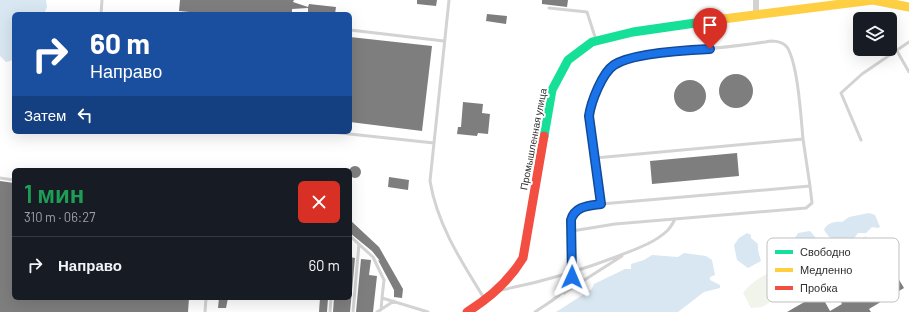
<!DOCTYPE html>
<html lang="ru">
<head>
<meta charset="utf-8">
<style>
  body { margin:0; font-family:Barlow,sans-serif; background:#20242c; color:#f1f3f6; height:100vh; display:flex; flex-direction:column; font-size:15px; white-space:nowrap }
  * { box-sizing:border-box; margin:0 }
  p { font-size:13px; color:#9ea1a6 }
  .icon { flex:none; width:22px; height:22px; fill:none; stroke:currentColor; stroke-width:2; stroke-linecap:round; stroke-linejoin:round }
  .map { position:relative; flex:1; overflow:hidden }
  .side { position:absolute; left:12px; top:168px; width:340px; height:132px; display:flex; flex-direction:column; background:#171b24; border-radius:6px; box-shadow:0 4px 16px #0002 }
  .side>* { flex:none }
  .hud { position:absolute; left:12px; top:12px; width:340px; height:122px; border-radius:6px; box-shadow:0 4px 16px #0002; background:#1a4fa0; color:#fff; overflow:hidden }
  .controls { position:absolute; left:853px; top:12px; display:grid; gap:8px }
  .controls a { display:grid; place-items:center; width:44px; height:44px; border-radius:6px; background:#171b24; box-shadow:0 4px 16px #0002; font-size:20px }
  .pin { position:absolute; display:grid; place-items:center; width:34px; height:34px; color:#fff; margin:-41px -17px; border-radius:50% 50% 50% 0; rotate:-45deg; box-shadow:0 0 4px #0007 }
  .pin .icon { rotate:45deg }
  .me { position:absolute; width:44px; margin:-22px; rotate:1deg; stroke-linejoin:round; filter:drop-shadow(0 0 3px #0008) }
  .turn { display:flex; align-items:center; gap:14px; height:84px; padding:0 12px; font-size:18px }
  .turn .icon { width:52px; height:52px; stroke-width:2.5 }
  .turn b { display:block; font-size:28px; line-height:34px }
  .then { display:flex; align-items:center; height:38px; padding:0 12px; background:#0003; gap:8px; font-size:15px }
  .round { display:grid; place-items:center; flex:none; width:42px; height:42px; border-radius:6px; background:#20242c }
  .summary { display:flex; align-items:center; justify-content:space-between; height:68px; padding:0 12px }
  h1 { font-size:24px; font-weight:600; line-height:30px; color:#1e9e55 }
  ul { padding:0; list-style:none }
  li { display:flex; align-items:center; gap:12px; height:56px; padding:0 12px; border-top:1px solid #363941 }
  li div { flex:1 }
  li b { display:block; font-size:15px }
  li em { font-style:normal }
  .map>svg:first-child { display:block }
</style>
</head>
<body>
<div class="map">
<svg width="909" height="312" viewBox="0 0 909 312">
  <rect width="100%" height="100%" fill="#fff"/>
  <!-- green -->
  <path fill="#f0f4eb" d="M866,236L869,240L863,245L762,307L751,308L743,293C756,275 783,268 800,255L809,261L822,258Z"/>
  <!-- water -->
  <path fill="#d8e7f1" d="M0,0H46L47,7L44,14H14V60L6,62L0,56Z
    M869,213L875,215L880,227L878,228L872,227L866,233H858L853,240L846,239L839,245L834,244L832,238L829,237L824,230C826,223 836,221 842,222L849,217Z
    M810,231C816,237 819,243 825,250L814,258H811L805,245L800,244L799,238H795L798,233Z
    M747,233L751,235V238L758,244C757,248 760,258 761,261L748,268L737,260L734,245L739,238Z
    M684,253L706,256L712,260L715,275L710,277V280L720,285V288L704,292L678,312H556L592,289L594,284L625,269H631V264L644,260L652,255L678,257Z"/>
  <!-- building -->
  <path fill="#7e7e7e" d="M180,0H294L293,2L308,7L309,4L336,7L335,14H308V8L292,9V14H210L179,11Z
    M417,0H437L436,6L417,4Z
    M542,0H568L567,7L542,4Z
    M487,14L507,16L506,24L486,21Z
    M350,37L432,46L422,131L350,122Z
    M719 91a17 17 0 1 1 34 0a17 17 0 1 1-34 0Z
    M674 96a16 16 0 1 1 32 0a16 16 0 1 1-32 0Z
    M463,102L483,104L482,113L490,114L488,134L478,133L477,136L457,134L458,127H461Z
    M737,153L739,176L652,184L650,161Z
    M349 172a6 6 0 1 1 12 0a6 6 0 1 1-12 0Z
    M389,177L409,180L408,190L388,187Z
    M0,181L14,183V298H189L188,312H0Z
    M350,220L379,247L403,289L402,298L394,297V290L378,260L380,261L372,251L350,233Z
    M350,257L355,258L350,312H333L334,298H350Z
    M361,259L371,260L369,275L377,276L373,312H356Z
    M881,261L890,276L895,273L904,288L869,309L871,312H787L820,293L830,311L842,304L836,292L851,284L857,295L867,290L859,275Z
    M219,298H228L226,308H218Z
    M320,298H328L327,312H319Z"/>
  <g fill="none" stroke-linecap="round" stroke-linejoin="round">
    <!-- lane -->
    <path stroke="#d3d3d3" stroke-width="3" d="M449,0L430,181C437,224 461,261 484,298
      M549,8L587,12L596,40
      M101,14L102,0
      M350,30L444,41
      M897,51L909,72
      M331,132L434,143
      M861,140L841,93L862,74L909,42
      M595,158L803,139C801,118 798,64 787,47C783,42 777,41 771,41C742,46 714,48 686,51C663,53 638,54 617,63C604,69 589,103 589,116C589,144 597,176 601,204
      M0,178L14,180
      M572,231L615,224L806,208L812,203L810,186
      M350,236L373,257L384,280L382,298L428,312
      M501,290C542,282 582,270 621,255C636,249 654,243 667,231C670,228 673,223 675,219
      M564,293L622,256
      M381,310L382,298
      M205,312L206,298
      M330,312L331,298
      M353,312L359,244
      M377,312L394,301
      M535,312C546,304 559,298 567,287C582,265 561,229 577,210L601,204L810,186L803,139"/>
    <!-- street -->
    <path stroke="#d3d3d3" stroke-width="6" d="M756,0V14"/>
    <!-- fast -->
    <path stroke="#16e098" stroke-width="9" d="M544,136L552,90L568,60L592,42L633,32L723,19"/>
    <!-- slow -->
    <path stroke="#ffcf43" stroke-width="9" d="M723,19L873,0L909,7"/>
    <!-- jam -->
    <path stroke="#f24e42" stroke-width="9" d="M467,312C490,298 509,281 523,258L544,136"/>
  </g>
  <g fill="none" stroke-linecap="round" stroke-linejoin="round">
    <defs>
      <path id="route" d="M572,277L571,220C575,206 588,206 601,204L589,116C591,102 602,73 614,65C632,53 688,50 710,49"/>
    </defs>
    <!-- route casing -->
    <use href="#route" stroke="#114b97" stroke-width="10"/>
    <!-- route -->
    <use href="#route" stroke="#1a73e8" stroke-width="7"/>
  </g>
  <g text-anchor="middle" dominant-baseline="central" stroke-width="4" stroke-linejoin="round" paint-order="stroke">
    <!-- street labels -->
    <g font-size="10" fill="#2e2e2e" stroke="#fff">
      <text transform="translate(533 139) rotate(-79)">Промышленная улица</text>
    </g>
  </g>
  <!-- legend -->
  <rect x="767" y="238" width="132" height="64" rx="6" fill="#fff" stroke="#c0c0c0" stroke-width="1"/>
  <rect x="775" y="250" width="18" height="4" fill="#16e098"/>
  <rect x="775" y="268" width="18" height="4" fill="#ffcf43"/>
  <rect x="775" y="286" width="18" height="4" fill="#f24e42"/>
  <g font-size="11" fill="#2e2e2e">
    <text x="800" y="256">Свободно</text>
    <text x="800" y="274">Медленно</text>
    <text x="800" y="292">Пробка</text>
  </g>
</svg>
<div class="controls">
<a><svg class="icon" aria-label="layers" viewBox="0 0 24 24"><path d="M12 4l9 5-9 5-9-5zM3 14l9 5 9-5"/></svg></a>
</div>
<div class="pin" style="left:710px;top:49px;background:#d93025"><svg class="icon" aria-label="arrive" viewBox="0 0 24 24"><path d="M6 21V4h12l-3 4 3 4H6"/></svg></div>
<svg class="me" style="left:572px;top:277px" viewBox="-20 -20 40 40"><path d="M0-17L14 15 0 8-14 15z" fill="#1a73e8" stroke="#fff" stroke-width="4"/></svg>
<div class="hud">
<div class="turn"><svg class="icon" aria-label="right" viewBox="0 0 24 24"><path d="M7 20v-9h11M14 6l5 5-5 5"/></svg><div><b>60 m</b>Направо</div></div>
<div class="then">Затем<svg class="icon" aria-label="left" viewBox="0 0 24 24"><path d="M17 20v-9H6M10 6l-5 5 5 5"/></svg></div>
</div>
<section class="side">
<div class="summary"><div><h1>1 мин</h1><p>310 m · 06:27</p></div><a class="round" style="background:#d93025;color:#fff"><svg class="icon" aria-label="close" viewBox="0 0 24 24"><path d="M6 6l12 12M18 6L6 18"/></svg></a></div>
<ul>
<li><svg class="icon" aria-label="right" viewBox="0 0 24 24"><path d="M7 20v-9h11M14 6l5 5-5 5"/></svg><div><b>Направо</b></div><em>60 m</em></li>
</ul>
</section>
</div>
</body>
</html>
